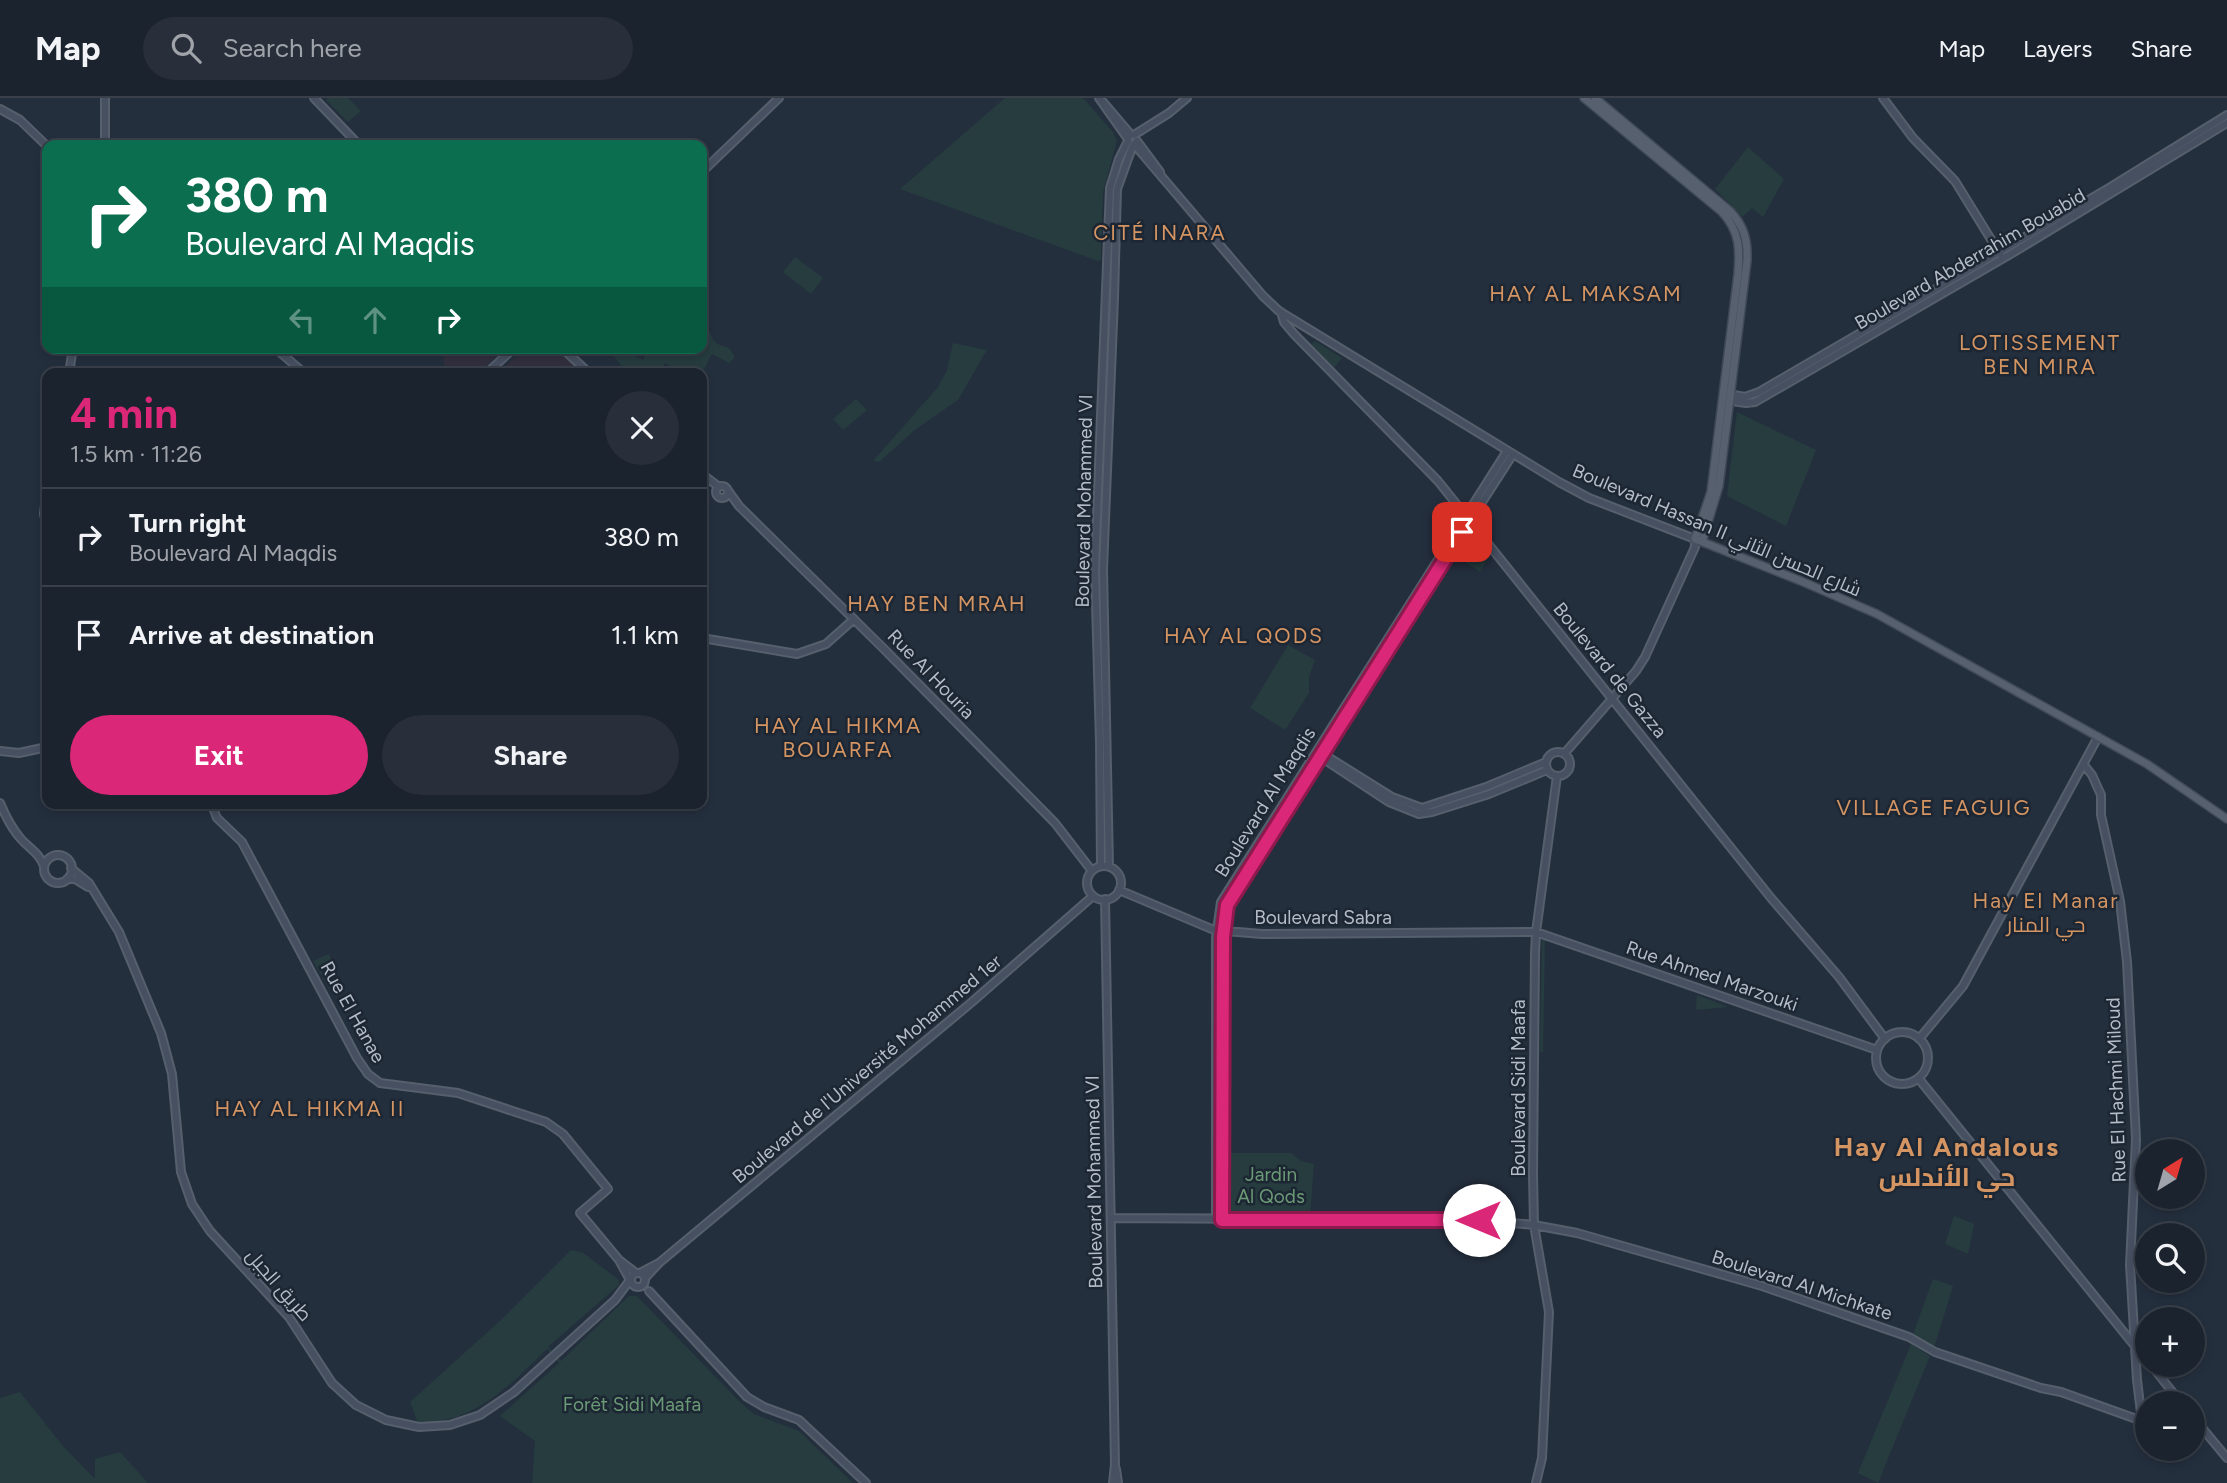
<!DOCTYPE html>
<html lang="en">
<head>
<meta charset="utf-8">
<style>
  body { margin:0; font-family:Figtree,Cairo,sans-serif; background:#282f3a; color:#f1f3f6; height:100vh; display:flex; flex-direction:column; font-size:26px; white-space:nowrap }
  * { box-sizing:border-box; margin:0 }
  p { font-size:23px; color:#a0a4aa }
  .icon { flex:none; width:38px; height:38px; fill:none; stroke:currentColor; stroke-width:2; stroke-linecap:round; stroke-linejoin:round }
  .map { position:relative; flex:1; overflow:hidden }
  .side { position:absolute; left:42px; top:270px; width:665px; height:441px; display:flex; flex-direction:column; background:#1b232e; border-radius:14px; box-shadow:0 4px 10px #0003,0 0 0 2px #39404a }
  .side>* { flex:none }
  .top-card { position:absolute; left:42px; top:42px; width:665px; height:214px; border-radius:14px; box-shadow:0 4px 10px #0003,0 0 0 2px #39404a; background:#0b6e4f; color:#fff; overflow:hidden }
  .needle { width:46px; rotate:37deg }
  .buttons { position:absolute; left:2135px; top:1041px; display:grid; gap:14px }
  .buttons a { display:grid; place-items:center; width:70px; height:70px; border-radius:50%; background:#1b232e; box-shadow:0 4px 10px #0003,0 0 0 2px #39404a; font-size:35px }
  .pin { position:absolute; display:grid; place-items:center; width:60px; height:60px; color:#fff; margin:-30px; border-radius:14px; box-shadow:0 4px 10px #0006 }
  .me { position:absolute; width:77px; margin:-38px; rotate:270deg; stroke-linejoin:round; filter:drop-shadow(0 0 5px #0008) }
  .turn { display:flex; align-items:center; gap:24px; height:147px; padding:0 28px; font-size:32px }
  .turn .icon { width:91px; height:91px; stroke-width:2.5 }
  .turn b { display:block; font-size:49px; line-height:60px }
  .lanes { display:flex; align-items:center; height:66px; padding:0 28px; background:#0003; justify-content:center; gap:35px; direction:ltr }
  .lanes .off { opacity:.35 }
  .round { display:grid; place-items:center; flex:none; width:74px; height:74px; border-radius:37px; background:#282f3a }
  .summary { display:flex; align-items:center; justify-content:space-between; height:119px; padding:0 28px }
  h1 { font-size:42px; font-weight:700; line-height:52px; color:#db2777 }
  .action { display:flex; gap:14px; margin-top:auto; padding:14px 28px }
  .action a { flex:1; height:80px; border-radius:42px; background:#db2777; color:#fff; font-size:28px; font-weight:700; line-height:80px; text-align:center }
  .action a+a { background:#282f3a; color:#f1f3f6 }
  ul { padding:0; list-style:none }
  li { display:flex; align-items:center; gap:21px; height:98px; padding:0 28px; border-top:2px solid #39404a }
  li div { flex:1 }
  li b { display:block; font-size:26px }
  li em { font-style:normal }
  header { display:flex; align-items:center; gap:42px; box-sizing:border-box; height:98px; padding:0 35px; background:#1b232e; border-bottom:2px solid #39404a }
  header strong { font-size:33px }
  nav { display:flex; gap:38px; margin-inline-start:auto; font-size:24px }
  .search { width:490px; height:63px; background:#282f3a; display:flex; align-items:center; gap:18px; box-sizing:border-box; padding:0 24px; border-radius:38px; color:#a0a4aa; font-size:26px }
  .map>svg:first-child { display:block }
</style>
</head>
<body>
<header>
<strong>Map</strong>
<div class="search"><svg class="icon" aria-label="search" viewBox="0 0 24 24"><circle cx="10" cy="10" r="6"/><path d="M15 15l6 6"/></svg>Search here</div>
<nav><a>Map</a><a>Layers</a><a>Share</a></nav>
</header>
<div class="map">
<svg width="2227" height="1385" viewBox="0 0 2227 1385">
  <rect width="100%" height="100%" fill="#242f3e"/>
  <!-- medical -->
  <path fill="#32303f" d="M449,250H505L478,275H445L443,258Z
    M524,250H556L584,275H498Z
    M702,381L709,394L710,405L702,423Z"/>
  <!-- green -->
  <path fill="#263c3f" d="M328,0H348L361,13L348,24L326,2Z
    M1005,0H1083L1113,34L1117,43L1103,94L1101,162L1098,163L900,91Z
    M1748,49L1784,81L1763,119L1752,110L1742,119L1715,91Z
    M795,159L823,180L811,196L783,174Z
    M708,230C715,245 713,245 729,250L735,259L729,265L712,256L702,275H683L665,265L660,275H655L647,268L644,275H627L613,257L616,250H620L643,262L650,250H702V242Z
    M1315,243L1342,260L1333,271L1315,254L1311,246Z
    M953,245L987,252L958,302L916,331L879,364L873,363L938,289L947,272Z
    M856,301L867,312L843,332L833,321Z
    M1737,314L1816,352L1786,428L1727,398Z
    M1472,431L1491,455L1480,474L1455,457Z
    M1288,547L1315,562L1309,579V595L1285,632L1250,610Z
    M1542,842H1545L1543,954H1540Z
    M329,856L341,886L330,892L313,863Z
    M1697,897L1728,909L1696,912Z
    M1231,1055H1291L1301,1063L1314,1066L1310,1118H1229Z
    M1954,1118L1974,1126L1968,1156L1945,1146Z
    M571,1152L582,1154L619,1182V1187L548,1249L561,1263L629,1198H637L741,1305L754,1316L799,1333L853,1385H532L535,1343L500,1318L559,1265L547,1251C519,1278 493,1306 456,1319C444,1323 430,1323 418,1325L410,1304L502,1221Z
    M1933,1181L1953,1188L1934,1250L1912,1239Z
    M1911,1246L1930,1258L1878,1385L1858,1375Z
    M20,1294L63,1348L95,1381V1361L120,1354L148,1385H0V1300Z"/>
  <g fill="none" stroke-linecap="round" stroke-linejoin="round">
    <defs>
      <path id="secondary" d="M314,0L359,47
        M1099,0L1128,41
        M1883,0L1913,40L1955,83L2000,156
        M1103,4L1131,37
        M0,11L20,22L47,48
        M1134,37L1169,15L1187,0
        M1137,43L1160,74
        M1134,46L1263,198L1279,213L1559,384L1589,400L1695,441V449L1645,559L1636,573L1564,656
        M105,47V0
        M702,74L779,0
        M1281,214L1284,224L1294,236L1438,383L1771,800L1839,879L1885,941
        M275,250L304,275
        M562,250L589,275
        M69,275L73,250
        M487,275L514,250
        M1728,296L1745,299L1759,294L2109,90L2227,17
        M1725,302L1746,305L1755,304L2009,157L2227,25
        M702,376L719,389
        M716 394a6 6 0 1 1 12 0a6 6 0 1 1-12 0Z
        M47,388L44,416L47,429
        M729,394L739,408L883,550L1055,725L1092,773
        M702,540L797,556L826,546L854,521
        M0,653L19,655L47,649
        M1546 666a12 12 0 1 1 24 0a12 12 0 1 1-24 0Z
        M1320,654L1392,699L1422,710L1486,689L1546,664
        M1316,656L1389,704L1419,716L1432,714L1489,696L1547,672
        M0,705C5,717 12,731 21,741C30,751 39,755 44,768
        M211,705L217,720L242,744L357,960L368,976L380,985L458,995L546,1024L563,1036L608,1091L580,1115L619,1162
        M44 771a14 14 0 1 1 28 0a14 14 0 1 1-28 0Z
        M1101,768L1100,644L1095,470L1110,90L1119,61L1128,43
        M1087 785a17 17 0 1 1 34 0a17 17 0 1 1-34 0Z
        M1109,769L1103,471L1114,200L1117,91L1133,47
        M71,770L89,785L119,834L161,935L172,976L181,1074L192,1106L210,1133L289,1219L332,1285L356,1307L386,1322L419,1329L450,1327L480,1317L514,1294L615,1202L630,1182
        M67,781H75L88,789
        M1119,792L1214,832L1262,836L1536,834L1877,952
        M1105,801L1115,1366L1113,1385
        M1876 960a26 26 0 1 1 52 0a26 26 0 1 1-52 0Z
        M1919,941L1963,888L2098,639
        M1919,981L2147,1263
        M1111,1120L1479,1122L1534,1127L1577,1135L1762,1188L1909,1239L1935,1254L2041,1290L2061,1294L2142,1323L2137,1282L2130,1167L2136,1041L2127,864L2120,803L2101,717V697L2092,677L2084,667
        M1216,1122V839L1221,804L1507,353
        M1222,1122L1223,834L1227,807L1319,658L1513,356
        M659,1165L972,904L1093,798
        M631 1182a7 7 0 1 1 14 0a7 7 0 1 1-14 0Z
        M640,1175L659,1165L645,1180
        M630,1182L619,1162L636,1175
        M649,1193L747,1299L764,1309L799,1322L866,1385
        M2151,1267L2182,1306
        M2193,1319L2227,1360
        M1116,1371L1118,1385
        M1536,1385L1542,1360L1549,1214L1534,1127L1533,1076L1535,856L1536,834L1557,678"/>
      <path id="primary" d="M1584,0L1722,114C1740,134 1740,151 1738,176L1711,394L1695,441L1801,483L1877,516L2147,666L2227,721
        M1595,0L1730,113C1744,128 1748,142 1747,163L1719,388L1702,444"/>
    </defs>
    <!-- secondary casing -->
    <use href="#secondary" stroke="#565f6c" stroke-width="10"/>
    <!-- primary casing -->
    <use href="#primary" stroke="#414a57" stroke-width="10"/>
    <!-- secondary -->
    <use href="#secondary" stroke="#465061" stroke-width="6"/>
    <!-- primary -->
    <use href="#primary" stroke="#56606e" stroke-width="7"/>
  </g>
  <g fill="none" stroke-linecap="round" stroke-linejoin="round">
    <defs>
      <path id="route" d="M1462,434L1227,807L1223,839L1222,1122H1479"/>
    </defs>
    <!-- route casing -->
    <use href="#route" stroke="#8e194d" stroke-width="18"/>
    <!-- route -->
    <use href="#route" stroke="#db2777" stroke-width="12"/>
  </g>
  <g text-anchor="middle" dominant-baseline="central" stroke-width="5" stroke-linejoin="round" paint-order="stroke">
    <!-- street labels -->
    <g font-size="19" fill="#b4bcc9" stroke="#1d2633">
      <text transform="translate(1970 161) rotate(-30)">Boulevard Abderrahim Bouabid</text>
      <text transform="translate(1084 403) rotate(-89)">Boulevard Mohammed VI</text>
      <text transform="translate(1717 432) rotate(23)">Boulevard Hassan II شارع الحسن الثاني</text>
      <text transform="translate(1610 572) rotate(51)">Boulevard de Gazza</text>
      <text transform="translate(931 576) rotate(46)">Rue Al Houria</text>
      <text transform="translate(1265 704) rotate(-58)">Boulevard Al Maqdis</text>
      <text x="1323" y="819">Boulevard Sabra</text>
      <text transform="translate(1712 878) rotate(19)">Rue Ahmed Marzouki</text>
      <text transform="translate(353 914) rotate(61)">Rue El Hanae</text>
      <text transform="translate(867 971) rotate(-40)">Boulevard de l'Université Mohammed 1er</text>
      <text transform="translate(1518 990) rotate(-90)">Boulevard Sidi Maafa</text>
      <text transform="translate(2116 992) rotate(-92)">Rue El Hachmi Miloud</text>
      <text transform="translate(1094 1084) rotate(-91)">Boulevard Mohammed VI</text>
      <text transform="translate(279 1187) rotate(49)">طريق الجبل</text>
      <text transform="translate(1802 1187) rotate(18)">Boulevard Al Michkate</text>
    </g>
    <!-- park labels -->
    <g font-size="19" fill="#6b9a76" stroke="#1d2633">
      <text x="1271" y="1076">Jardin<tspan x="1271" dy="22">Al Qods</tspan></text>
      <text x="632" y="1306">Forêt Sidi Maafa</text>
    </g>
    <!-- neighbourhood labels -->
    <g font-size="21" letter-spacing="2" fill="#d59563" stroke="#1d2633">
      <text x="1160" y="134">CITÉ INARA</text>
      <text x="1586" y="195">HAY AL MAKSAM</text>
      <text x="2040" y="244">LOTISSEMENT<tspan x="2040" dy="24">BEN MIRA</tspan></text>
      <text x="937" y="505">HAY BEN MRAH</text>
      <text x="1244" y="537">HAY AL QODS</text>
      <text x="838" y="627">HAY AL HIKMA<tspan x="838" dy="24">BOUARFA</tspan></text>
      <text x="1934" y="709">VILLAGE FAGUIG</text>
      <text x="2046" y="802">Hay El Manar<tspan x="2046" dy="24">حي المنار</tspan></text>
      <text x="310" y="1010">HAY AL HIKMA II</text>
    </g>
    <!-- district labels -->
    <g font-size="26" font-weight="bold" letter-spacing="2" fill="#d59563" stroke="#1d2633">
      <text x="1947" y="1049">Hay Al Andalous<tspan x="1947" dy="30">حي الأندلس</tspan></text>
    </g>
  </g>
</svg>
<div class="buttons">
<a><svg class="needle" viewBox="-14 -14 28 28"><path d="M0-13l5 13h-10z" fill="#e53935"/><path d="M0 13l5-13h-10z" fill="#a0a4aa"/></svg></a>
<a><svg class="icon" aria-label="search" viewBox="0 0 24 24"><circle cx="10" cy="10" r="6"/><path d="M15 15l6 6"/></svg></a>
<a>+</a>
<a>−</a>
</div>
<div class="pin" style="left:1462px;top:434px;background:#d93025"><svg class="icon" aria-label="arrive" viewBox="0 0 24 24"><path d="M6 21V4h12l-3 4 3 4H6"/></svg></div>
<svg class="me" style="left:1479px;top:1122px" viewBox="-20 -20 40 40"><circle r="19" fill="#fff"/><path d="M0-13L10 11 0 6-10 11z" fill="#db2777"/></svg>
<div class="top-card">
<div class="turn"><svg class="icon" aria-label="right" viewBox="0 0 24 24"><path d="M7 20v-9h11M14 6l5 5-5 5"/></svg><div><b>380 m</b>Boulevard Al Maqdis</div></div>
<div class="lanes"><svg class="icon off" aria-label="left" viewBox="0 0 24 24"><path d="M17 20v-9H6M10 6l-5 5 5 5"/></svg><svg class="icon off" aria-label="ahead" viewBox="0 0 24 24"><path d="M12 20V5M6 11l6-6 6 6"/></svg><svg class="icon" aria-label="right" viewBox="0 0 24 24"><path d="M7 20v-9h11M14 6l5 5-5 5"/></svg></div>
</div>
<section class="side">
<div class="summary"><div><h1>4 min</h1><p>1.5 km · 11:26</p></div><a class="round"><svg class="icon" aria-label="close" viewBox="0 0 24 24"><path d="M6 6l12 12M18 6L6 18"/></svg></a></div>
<ul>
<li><svg class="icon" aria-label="right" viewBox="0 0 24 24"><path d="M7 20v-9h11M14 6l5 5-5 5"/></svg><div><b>Turn right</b><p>Boulevard Al Maqdis</p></div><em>380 m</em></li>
<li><svg class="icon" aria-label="arrive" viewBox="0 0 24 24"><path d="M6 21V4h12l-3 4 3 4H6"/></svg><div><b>Arrive at destination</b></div><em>1.1 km</em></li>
</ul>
<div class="action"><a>Exit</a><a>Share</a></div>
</section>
</div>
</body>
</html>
